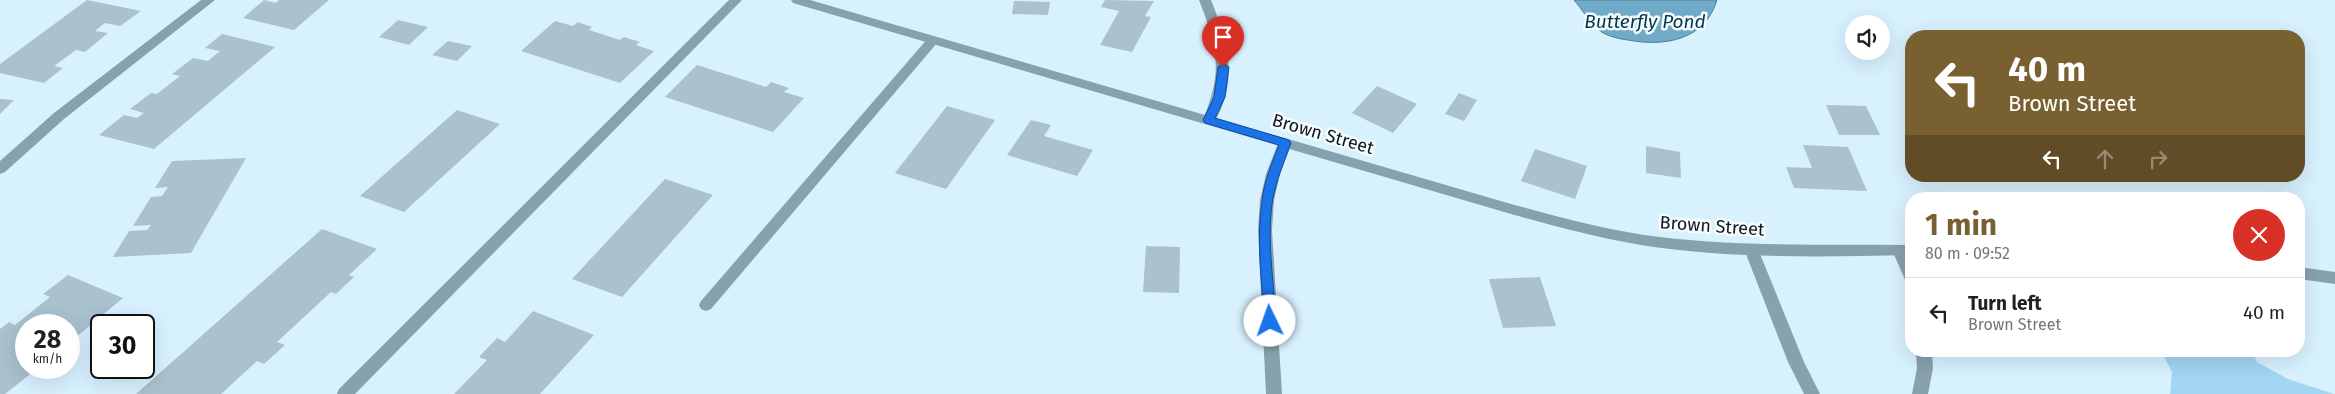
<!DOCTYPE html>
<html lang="en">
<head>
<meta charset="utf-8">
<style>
  body { margin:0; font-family:"Fira Sans",sans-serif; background:#f2f2f2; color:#202124; height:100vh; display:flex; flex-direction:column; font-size:19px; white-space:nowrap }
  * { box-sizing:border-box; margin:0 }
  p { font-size:16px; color:#757577 }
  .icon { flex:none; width:28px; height:28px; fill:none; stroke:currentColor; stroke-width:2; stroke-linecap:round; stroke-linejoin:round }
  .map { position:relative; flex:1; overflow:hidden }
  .sheet { position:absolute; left:1905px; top:192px; width:400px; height:165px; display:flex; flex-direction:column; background:#fff; border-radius:20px; box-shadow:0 5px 20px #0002 }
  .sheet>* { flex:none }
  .banner { position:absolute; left:1905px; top:30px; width:400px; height:152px; border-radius:20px; box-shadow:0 5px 20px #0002; background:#796031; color:#fff; overflow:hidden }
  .controls { position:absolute; left:1845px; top:15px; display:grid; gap:10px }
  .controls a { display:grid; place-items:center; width:45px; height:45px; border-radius:50%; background:#fff; box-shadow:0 5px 20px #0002; font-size:25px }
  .speed { position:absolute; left:15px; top:314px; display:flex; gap:10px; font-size:25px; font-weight:700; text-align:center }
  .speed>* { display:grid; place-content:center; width:65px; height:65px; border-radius:50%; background:#fff; box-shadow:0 5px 20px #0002; line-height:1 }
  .speed small { font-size:12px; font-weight:400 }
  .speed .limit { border:2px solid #111; border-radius:8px; background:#fff; color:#111 }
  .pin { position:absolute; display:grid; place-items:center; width:42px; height:42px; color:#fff; margin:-51px -21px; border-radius:50% 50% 50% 0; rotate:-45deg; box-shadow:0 0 5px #0007 }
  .pin .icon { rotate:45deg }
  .me { position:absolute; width:55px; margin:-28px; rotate:357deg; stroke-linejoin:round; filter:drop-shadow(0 0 4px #0008) }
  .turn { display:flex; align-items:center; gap:18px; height:105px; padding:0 20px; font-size:22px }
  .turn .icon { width:65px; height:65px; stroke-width:2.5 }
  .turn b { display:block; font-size:35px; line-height:42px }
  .lanes { display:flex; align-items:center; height:48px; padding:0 20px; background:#0003; justify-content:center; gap:25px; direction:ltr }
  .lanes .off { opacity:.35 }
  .round { display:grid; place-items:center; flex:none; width:52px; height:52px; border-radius:26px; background:#f2f2f2 }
  .head { display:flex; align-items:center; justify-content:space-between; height:85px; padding:0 20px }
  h1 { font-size:30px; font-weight:700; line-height:38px; color:#796031 }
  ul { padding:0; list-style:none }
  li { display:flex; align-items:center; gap:15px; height:70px; padding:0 20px; border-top:1px solid #e0e0e0 }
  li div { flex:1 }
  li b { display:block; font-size:19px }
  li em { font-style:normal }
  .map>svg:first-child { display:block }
</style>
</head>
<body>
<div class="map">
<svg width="2335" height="394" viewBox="0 0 2335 394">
  <rect width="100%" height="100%" fill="#d8f1ff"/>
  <!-- green -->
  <path fill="#a2d6f2" d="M2161,351H2252L2257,362L2288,379L2334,394H2170L2172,372Z"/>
  <!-- water -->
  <path fill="#6faac9" stroke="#527e95" d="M1574,0H1717C1705,40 1665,47 1628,40C1619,39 1606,36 1599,30C1589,22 1582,9 1574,0Z"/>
  <!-- building -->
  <path fill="#a9c2ce" d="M87,0L141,11L120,26L105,23L95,31L108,33L85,52L76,50L54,66L63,68L44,83L0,73V64Z
    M264,0L276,3L279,0H329L294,30L243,18Z
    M1105,0L1154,1L1145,16L1151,17L1132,52L1100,45L1119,11L1101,7Z
    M1014,1L1050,2L1048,15L1012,14Z
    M398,20L428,27L409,45L379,37Z
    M555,21L573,26L578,22L592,27L589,30L620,40L624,37L640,42L636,45L654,51L620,83L521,51Z
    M222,34L275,47L154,149L99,135L124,115L137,118L144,113L130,109L151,93L157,94L180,76L172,74L193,58L208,61L220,51L205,48Z
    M448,41L472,46L457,61L432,55Z
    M697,65L766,87L771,82L789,88L784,92L804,98L773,132L665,97Z
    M1377,86L1417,104L1393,133L1352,113Z
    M1459,93L1477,100L1464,121L1445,114Z
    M0,99L14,100L0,114Z
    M1826,105L1866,106L1880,135H1839Z
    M947,106L995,120L946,189L895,173Z
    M457,110L500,124L404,212L360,196Z
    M1031,120L1051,125L1044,136L1093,150L1077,176L1007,155Z
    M1803,145L1848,147L1867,191L1794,188L1786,167L1812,168Z
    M1646,146L1680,152L1681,178L1646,173Z
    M1535,149L1587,166L1575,199L1521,181Z
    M246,158L191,253L113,257L129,231L147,230L151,225L133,226L151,197L162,196L168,187L155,188L172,161Z
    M665,179L713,195L622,297L572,279Z
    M322,229L377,249L349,275L354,277L336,294L331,292L277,342L285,345L264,364L257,361L221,394H136Z
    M1146,246L1180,247L1179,293L1143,292Z
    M68,275L123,298L69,343V325H26V368H38L5,394H0V329L9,322L15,325L50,297L43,294Z
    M1540,277L1556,326L1503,328L1489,279Z
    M533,311L594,335L540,394H454L487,360L479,357L497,338L505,342Z"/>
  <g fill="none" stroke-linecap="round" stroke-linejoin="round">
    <!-- service -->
    <path fill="#88a1ae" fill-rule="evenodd" d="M201,0H215L64,119L5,172L0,174V161L54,113Z
      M729,0H742L355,394H337L339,389Z
      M933,36L939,40L937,43L711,309L706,311L701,309L699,305L701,301L929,37Z
      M1751,244L1756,245L1758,249L1804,362L1820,394H1804L1788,362L1744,249L1746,245Z
      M1899,245L1904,246L1911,262V284L1906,282L1892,250L1894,246Z
      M1916,351H1932L1933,368L1928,394H1912L1917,368Z"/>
    <!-- minor -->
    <path fill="#88a1ae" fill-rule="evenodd" d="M1199,0H1211C1228,43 1239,80 1214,123L1209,124L1203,120C1223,70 1218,49 1199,0Z
      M1285,138L1292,143L1280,174L1274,200L1272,230L1282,394H1266L1258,230L1260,200L1266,174L1278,143Z"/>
    <!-- tertiary -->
    <path fill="#88a1ae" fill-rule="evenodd" d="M791,0H810L1511,204C1560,217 1609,231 1660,237C1743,247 1827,244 1911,245V255C1822,257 1729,259 1641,245C1597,238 1554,226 1511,214L793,3Z
      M2299,267L2335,272V284L2299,279Z"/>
  </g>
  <!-- route -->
  <path fill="#1a73e8" stroke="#114b97" d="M1223,63L1229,67L1225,97L1215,118L1289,140L1291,143C1284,161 1277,179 1273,198C1266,238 1274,281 1276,321L1270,326L1264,321C1262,282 1256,240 1262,201C1264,181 1272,163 1279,145L1205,123L1203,120L1214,97L1218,67Z"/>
  <g text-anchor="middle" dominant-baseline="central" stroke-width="5" stroke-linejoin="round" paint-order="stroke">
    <!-- street labels -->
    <g font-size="18" fill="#0f181c" stroke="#f6fbfd">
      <text transform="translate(1323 134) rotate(16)">Brown Street</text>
      <text transform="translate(1712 226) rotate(4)">Brown Street</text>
    </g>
    <!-- water labels -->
    <g font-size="19" font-style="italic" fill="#02384d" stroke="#f6fbfd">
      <text x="1645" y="21">Butterfly Pond</text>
    </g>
  </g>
</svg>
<div class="controls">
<a><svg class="icon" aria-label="sound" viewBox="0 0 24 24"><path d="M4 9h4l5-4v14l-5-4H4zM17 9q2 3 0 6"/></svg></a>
</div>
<div class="speed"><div>28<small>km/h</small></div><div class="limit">30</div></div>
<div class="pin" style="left:1223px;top:67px;background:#d93025"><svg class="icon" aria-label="arrive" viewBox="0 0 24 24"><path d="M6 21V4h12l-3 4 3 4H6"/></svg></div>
<svg class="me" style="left:1270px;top:321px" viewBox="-20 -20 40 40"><circle r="19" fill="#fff"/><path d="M0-13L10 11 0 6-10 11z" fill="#1a73e8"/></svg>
<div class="banner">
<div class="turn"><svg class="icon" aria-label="left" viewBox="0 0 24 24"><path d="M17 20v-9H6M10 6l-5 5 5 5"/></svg><div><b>40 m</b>Brown Street</div></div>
<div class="lanes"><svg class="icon" aria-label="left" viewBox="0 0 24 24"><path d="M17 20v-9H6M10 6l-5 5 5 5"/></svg><svg class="icon off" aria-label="ahead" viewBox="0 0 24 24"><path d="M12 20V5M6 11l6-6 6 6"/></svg><svg class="icon off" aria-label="right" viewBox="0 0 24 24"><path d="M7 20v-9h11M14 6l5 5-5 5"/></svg></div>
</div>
<section class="sheet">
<div class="head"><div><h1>1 min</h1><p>80 m · 09:52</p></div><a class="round" style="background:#d93025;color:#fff"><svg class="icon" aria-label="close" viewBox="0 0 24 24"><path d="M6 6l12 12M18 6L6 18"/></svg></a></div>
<ul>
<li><svg class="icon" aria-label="left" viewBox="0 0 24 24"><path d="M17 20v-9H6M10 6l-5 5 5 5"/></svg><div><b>Turn left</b><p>Brown Street</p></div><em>40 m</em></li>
</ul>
</section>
</div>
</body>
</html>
